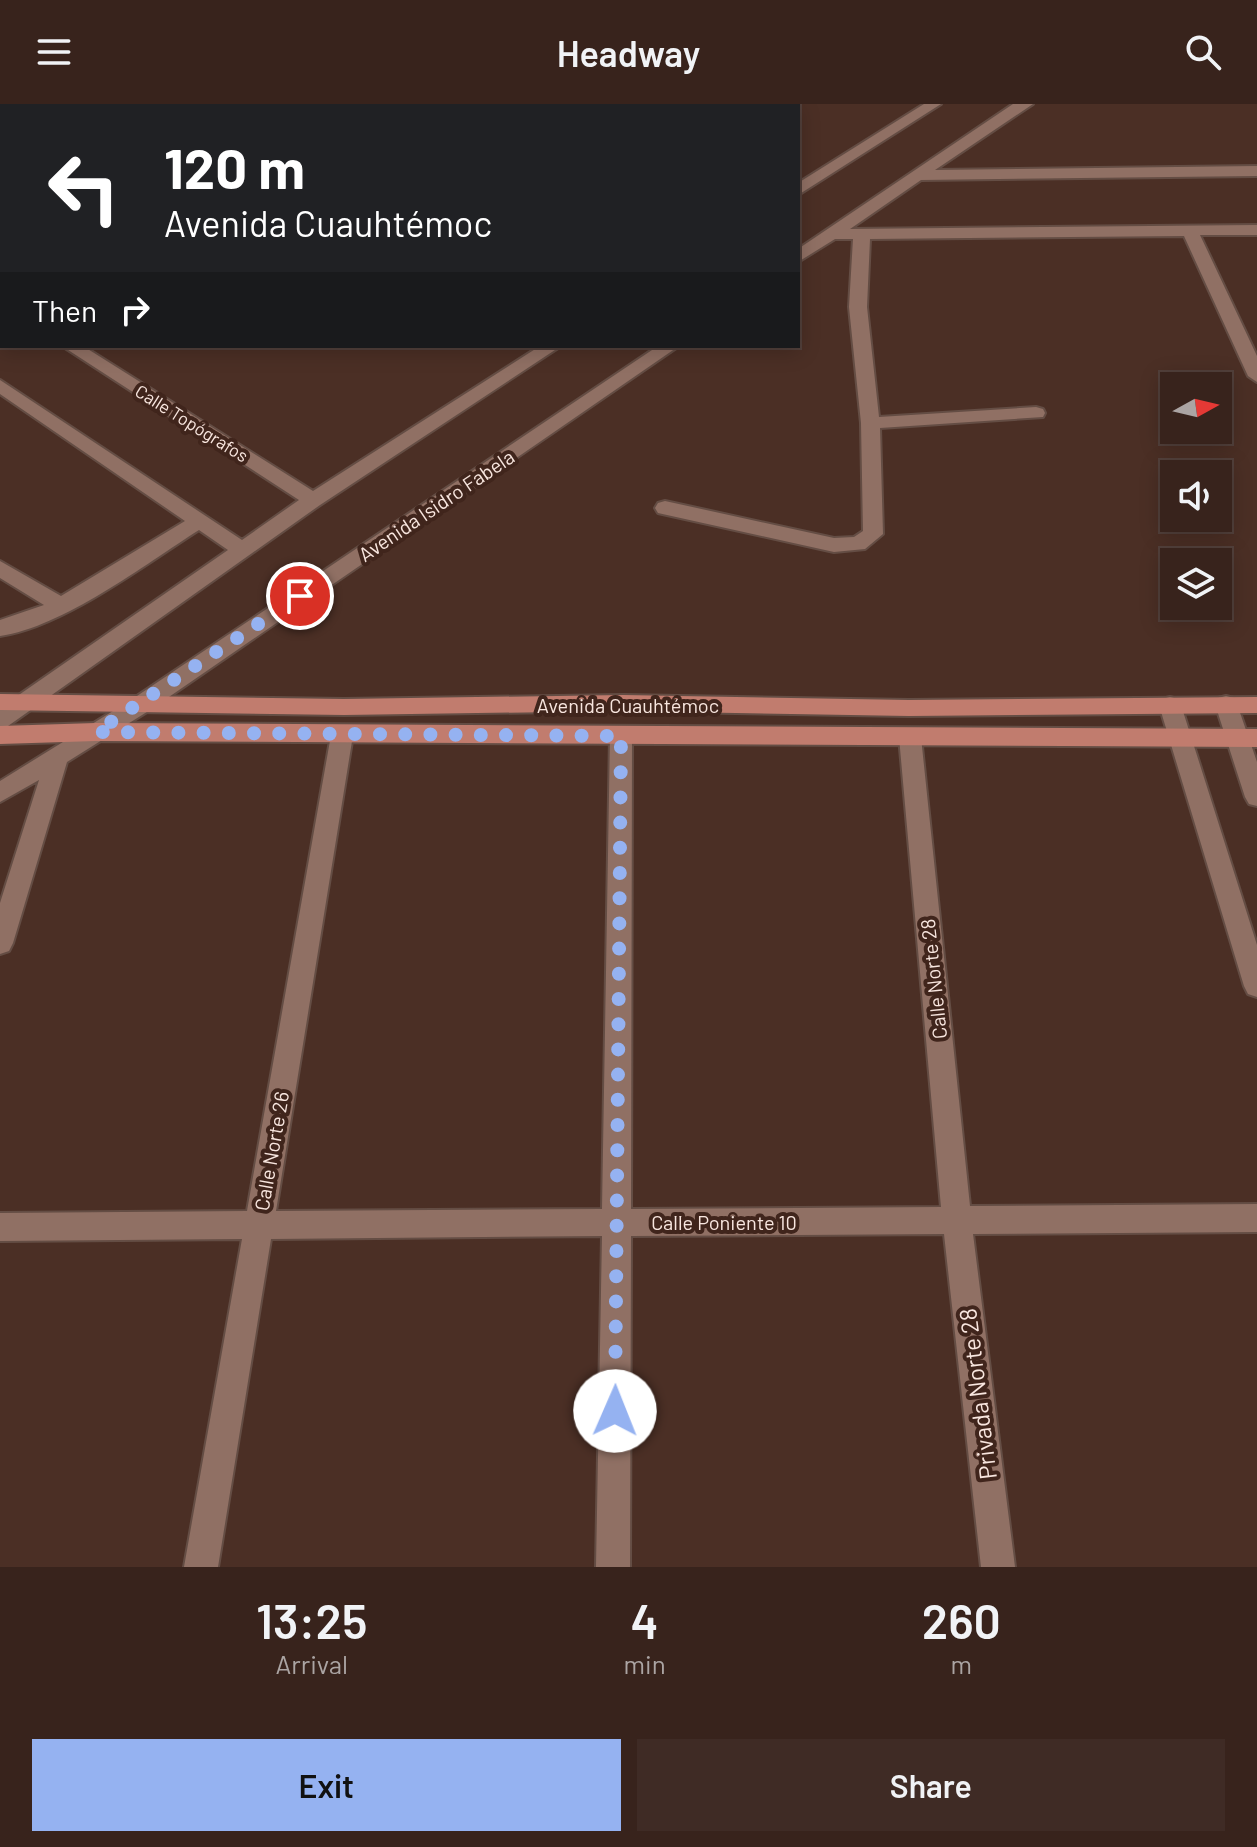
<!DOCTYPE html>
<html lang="en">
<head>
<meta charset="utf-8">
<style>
  body { margin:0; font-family:Barlow,sans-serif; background:#3f2b25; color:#f1f3f6; height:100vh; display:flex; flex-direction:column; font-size:30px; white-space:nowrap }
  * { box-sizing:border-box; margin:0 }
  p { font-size:26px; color:#aba4a3 }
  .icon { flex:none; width:44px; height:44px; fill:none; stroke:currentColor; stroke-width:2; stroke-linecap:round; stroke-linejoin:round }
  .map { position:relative; height:1463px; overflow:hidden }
  .details { display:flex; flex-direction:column; background:#38231c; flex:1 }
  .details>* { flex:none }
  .top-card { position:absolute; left:0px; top:0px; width:800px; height:244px; box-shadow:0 4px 20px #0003,0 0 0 2px #52403b; background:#202124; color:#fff; overflow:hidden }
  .needle { width:52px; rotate:82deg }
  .buttons { position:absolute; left:1160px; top:268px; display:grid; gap:16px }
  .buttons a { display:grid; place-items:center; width:72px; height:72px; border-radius:0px; background:#38231c; box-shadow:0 4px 20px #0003,0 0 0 2px #52403b; font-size:40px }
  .pin { position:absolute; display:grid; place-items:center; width:68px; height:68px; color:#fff; margin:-34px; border:4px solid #fff; border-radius:50%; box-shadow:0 2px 8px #0007 }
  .me { position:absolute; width:88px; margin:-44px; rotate:1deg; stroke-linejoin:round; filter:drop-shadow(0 0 6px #0008) }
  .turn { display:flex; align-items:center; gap:28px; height:168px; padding:0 32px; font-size:36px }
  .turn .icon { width:104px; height:104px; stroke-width:2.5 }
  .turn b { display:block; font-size:56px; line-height:68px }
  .then { display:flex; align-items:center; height:76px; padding:0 32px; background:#0003; gap:16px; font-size:30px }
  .eta { display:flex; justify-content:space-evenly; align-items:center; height:136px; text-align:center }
  .eta b { font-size:48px; font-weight:600; line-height:56px }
  .primary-button { display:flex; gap:16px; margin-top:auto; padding:16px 32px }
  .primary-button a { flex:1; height:92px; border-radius:0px; background:#95b2f1; color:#111; font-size:32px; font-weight:600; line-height:92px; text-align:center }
  .primary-button a+a { background:#3f2b25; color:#f1f3f6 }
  header { display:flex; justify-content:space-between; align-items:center; height:104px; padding:0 32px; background:#38231c; font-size:36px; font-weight:600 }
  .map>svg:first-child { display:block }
</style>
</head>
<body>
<header><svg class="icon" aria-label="menu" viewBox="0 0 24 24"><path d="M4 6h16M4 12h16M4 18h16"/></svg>Headway<svg class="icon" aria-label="search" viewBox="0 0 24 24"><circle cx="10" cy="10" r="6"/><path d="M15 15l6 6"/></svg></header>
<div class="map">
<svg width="1257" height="1463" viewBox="0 0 1257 1463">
  <rect width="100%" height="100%" fill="#4b2f25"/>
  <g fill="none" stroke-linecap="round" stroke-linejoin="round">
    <defs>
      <path id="minor" d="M924,0H941L798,91V79Z
        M1013,0H1033L935,66L1257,62V72L921,76L850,125L1257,121V131H1200L1257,252V278L1248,272L1184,132L870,135L867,203L879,313L1036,303L1043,305L1045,309L1043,313L880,324L883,430L865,445L834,448L658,409L655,404L658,399L665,397L834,434L854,433L863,427L861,319L849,203L853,135H835L798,158V145Z
        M0,192H2V203H0Z
        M62,242H83L313,387L540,242H561L320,401L8,622L0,624V604L228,446L199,426C144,461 63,523 0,532V516L44,501L0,474V457L61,492L185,417L0,290V276L242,436L299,396Z
        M658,242H679L150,606L67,658L13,839L9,847L0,850V799L39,676L0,698V677L134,594Z
        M1226,592L1234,594L1237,600L1257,658V702L1249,700L1245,693L1215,600L1218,594Z
        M1170,593L1178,595L1181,601L1257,841V893L1248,890L1244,882L1159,601L1162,595Z
        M342,622L350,625L353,631L276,1107L602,1105L610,632L613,626L621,623L629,626L632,632L631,1105L941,1103L899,633L902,627L910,624L918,627L921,633L970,1102L1257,1100V1128L973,1130L1015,1463H981L944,1130L631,1132L630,1463H596L602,1132L271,1135L218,1463H184L242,1135L0,1137V1109L247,1107L331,631L334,625Z"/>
      <path id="major" d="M0,590L344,595L623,591L909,596L1257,593V609L909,612L623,607L344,611L0,606Z
        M96,619L1257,625V643L96,637L0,640V622Z"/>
    </defs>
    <!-- minor casing -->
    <use href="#minor" stroke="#644d44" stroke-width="4"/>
    <!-- major casing -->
    <use href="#major" stroke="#644d44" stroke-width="4"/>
    <!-- minor -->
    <use href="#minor" fill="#907064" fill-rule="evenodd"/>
    <!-- major -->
    <use href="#major" fill="#c17c6e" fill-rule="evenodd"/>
  </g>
  <!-- wall -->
  <path fill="#593f36" d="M626,0H766V2H627Z"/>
  <!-- building -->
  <path fill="#67493f" stroke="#48332c" stroke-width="2" d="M434,0H568V2H435Z
    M632,0H709L682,2H633Z
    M716,0H766V1L717,2Z"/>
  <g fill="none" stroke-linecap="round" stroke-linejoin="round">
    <!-- route -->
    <path stroke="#95b2f1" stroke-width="14" stroke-dasharray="0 25.2" d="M300,492L96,628L621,632L615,1307"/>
  </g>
  <g text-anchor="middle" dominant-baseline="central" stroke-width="8" stroke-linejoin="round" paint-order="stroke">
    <!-- far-street labels -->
    <g font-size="18" fill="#f8e6df" stroke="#40251c">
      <text transform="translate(192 319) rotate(32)">Calle Topógrafos</text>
    </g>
    <!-- street labels -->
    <g font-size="20" fill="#f8e6df" stroke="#40251c">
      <text transform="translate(436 401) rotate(-34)">Avenida Isidro Fabela</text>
      <text x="628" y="601">Avenida Cuauhtémoc</text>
      <text transform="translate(933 875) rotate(-96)">Calle Norte 28</text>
      <text transform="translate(271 1047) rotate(-80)">Calle Norte 26</text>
      <text x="724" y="1118">Calle Poniente 10</text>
    </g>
    <!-- near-street labels -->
    <g font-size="24" fill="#f8e6df" stroke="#40251c">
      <text transform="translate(977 1290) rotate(-97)">Privada Norte 28</text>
    </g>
  </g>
</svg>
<div class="buttons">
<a><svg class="needle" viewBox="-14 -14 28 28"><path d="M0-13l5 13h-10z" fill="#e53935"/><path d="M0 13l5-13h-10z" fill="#aba4a3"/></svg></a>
<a><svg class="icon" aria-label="sound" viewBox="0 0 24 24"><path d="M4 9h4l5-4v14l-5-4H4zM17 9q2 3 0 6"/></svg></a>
<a><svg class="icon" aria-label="layers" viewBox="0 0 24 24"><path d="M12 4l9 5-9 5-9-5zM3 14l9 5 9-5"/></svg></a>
</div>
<div class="pin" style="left:300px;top:492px;background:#d93025"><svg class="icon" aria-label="arrive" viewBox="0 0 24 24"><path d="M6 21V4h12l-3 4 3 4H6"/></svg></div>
<svg class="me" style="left:615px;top:1307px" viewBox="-20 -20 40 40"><circle r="19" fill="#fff"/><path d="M0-13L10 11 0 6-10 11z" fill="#95b2f1"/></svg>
<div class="top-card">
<div class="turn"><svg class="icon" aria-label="left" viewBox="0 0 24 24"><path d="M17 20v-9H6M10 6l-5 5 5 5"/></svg><div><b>120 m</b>Avenida Cuauhtémoc</div></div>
<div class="then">Then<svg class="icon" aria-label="right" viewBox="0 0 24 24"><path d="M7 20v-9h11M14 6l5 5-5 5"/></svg></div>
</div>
</div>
<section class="details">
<div class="eta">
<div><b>13:25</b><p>Arrival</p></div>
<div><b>4</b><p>min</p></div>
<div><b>260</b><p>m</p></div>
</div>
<div class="primary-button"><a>Exit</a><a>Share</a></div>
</section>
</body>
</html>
